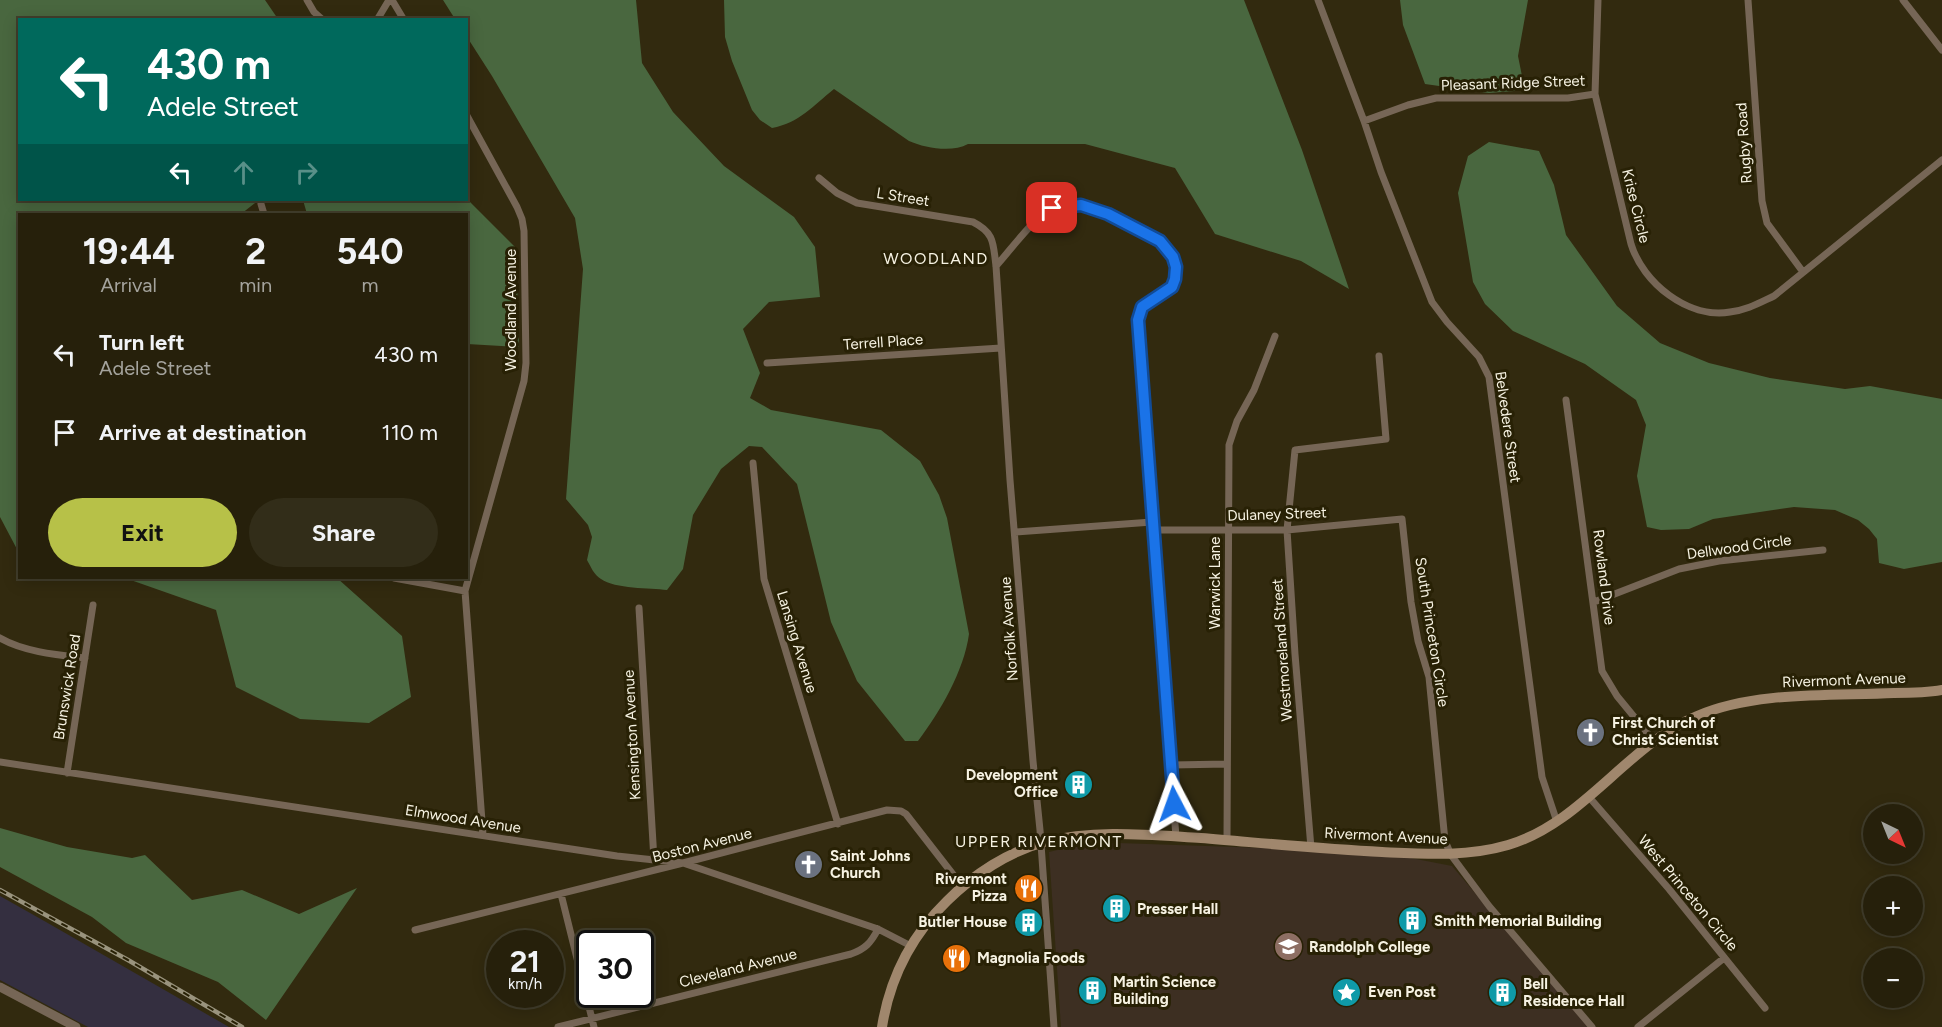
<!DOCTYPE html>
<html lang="en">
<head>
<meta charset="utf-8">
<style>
  body { margin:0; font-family:Figtree,sans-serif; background:#322d19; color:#f1f3f6; height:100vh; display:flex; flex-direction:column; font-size:22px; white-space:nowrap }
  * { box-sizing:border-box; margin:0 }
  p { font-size:20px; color:#a4a39d }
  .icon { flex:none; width:33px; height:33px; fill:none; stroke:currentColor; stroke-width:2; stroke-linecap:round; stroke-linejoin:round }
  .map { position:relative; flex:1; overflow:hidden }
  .details { position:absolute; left:18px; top:213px; width:450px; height:366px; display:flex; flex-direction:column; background:#26200b; border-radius:0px; box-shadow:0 3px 15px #0003,0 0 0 2px #423e2c }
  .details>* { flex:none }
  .hud { position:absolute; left:18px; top:18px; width:450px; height:183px; border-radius:0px; box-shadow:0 3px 15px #0003,0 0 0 2px #423e2c; background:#00695c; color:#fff; overflow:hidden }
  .needle { width:39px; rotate:137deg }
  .buttons { position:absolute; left:1863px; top:804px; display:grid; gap:12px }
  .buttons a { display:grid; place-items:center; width:60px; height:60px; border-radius:50%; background:#26200b; box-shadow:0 3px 15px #0003,0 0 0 2px #423e2c; font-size:30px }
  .speed { position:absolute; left:486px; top:930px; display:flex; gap:12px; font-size:30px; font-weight:700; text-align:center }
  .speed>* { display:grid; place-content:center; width:78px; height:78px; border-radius:50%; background:#26200b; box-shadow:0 3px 15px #0003,0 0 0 2px #423e2c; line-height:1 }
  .speed small { font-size:15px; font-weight:400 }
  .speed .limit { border:3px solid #111; border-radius:9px; background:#fff; color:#111 }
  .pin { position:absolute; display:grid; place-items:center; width:51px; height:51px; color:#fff; margin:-26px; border-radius:12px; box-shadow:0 3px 9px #0006 }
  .me { position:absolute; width:66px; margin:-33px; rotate:356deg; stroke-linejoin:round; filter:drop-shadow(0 0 4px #0008) }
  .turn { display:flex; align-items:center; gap:21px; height:126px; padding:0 30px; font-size:27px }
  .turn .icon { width:78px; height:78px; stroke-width:2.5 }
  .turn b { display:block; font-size:42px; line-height:51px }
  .lanes { display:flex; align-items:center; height:57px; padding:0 30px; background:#0003; justify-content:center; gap:30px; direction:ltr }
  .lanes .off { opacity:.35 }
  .eta { display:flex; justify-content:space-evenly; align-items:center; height:102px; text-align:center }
  .eta b { font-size:36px; font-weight:700; line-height:42px }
  .cta { display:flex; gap:12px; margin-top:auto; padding:12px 30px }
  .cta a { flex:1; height:69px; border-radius:36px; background:#b7c148; color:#111; font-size:24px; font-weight:700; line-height:69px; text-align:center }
  .cta a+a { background:#322d19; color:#f1f3f6 }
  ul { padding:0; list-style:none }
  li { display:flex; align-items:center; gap:18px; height:78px; padding:0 30px }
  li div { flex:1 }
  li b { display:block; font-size:22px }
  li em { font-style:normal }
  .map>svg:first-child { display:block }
</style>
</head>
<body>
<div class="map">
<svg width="1942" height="1027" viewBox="0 0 1942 1027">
  <rect width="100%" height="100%" fill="#322a0f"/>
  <!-- industrial -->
  <path fill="#342f40" d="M0,896L46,922L229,1027H88L0,980Z"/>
  <!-- education -->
  <path fill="#3d2f22" d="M1118,843L1380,852L1452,866L1589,1027H1061L1049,852L1082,844Z"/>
  <!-- forest -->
  <path fill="#49673f" d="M0,0H265L278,19L20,20V200H259L241,214H20L19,553L0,517Z
    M443,0H636L642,63L673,112L724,166L794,217L815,247L820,297L769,302L743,329L760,373L750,398L771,410L881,430L920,461L939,495L947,518L969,634C964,671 940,712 918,741H905L857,681L831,622L797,484L762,447L749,446L721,469L693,515L683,569L667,590C650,588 615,589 601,579C594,575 591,567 587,560L592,537L588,525L566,499L583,269L575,218L492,76L467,37L466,20L455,19Z
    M724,0H1244L1302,150L1349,289L1301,261L1215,234L1175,168L1085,144H968C952,153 925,148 909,141L834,89C813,106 799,123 772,128L760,120L752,110L732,61L725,37Z
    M1400,0H1528L1518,56L1523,81L1514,91L1489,93L1425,84L1403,25Z
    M1489,142L1539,151L1554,185L1566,235L1617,306L1660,343L1709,363L1770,378L1845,389L1870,386L1942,399V562L1904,569L1879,563L1877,539L1869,529L1858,520L1835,510L1794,507L1713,519L1689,529L1661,530L1647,527L1637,476L1646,425L1636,400L1585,364L1513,331L1485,304L1473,282L1458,193L1468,156Z
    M467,199L516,248L519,347L467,344L466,214H307L303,200Z
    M125,578H337L402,636L411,697L369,723L300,719L236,687L216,610Z
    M0,828L67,847L132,858L145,855L192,900L242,890L299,914L357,888L266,1020L218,982L126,943L92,917L0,867Z"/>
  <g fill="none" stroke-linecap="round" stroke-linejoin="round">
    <!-- minor -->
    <path stroke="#766656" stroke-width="7" d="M307,0L314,12L323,20
      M392,0L404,20
      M1318,0L1364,121L1381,172L1432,302L1447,322L1479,357L1489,377L1542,777L1557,822
      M1598,0L1595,94L1631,244C1643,283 1688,319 1730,312C1747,310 1759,303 1774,296L1942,160
      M1748,0L1762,201L1767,223L1803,272
      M1903,0L1942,50
      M377,20L389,0
      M466,114L517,207L522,219L524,231L526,363L524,381L465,591L483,835
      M1364,121L1408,105L1436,98H1568L1595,94
      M819,178L837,193L857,203L973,222C995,233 993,244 996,266L1010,480L1033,761L1040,830L1054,1027
      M261,204L264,214
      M996,266C1010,251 1036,214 1054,208C1061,205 1074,204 1081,205C1097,207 1148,230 1160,241C1168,248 1175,258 1176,268C1178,297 1154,291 1142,306C1136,315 1138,328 1138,338L1176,837
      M767,363L1001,348
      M1566,400L1602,671L1617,696L1654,741
      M753,463L764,579L838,824
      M1153,530H1287L1402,519L1411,602L1418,641L1429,677L1445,841L1451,855L1489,906L1592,1027
      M1015,532L1152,522
      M394,578L465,591
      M1594,602L1679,569L1719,561L1823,550
      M639,608L654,860
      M0,638C24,652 58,655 85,658
      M0,762L617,856L683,863L878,929L911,946
      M1172,765L1227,764
      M67,773L93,605
      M1589,797L1669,889L1765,1008
      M1227,840L1229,445L1237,421L1254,390L1275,336
      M1311,848L1295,654L1287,530L1295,450L1386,439L1379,356
      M561,894L594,1027
      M415,930L683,863L887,810L901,811L906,814L962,886
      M558,1027L851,954C865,949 871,943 878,929
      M1638,1027L1724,958"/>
    <!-- tertiary -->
    <path stroke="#766656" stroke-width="9" d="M0,987L76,1027"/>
    <!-- secondary -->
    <path stroke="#a0876d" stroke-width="10" d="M882,1027C890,977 911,936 947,901C973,875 1009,851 1045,842C1095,829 1150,835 1201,838C1262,843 1322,849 1382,852C1425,854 1467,857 1508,845C1583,823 1627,745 1697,716C1754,691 1832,696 1894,693C1910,693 1926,693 1942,690"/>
    <defs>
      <path id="rail" d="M0,890L128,960L242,1027"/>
    </defs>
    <!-- rail casing -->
    <use href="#rail" stroke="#99937d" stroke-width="4.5"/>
    <!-- rail -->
    <use href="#rail" stroke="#282105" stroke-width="2" stroke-dasharray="7" stroke-linecap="butt"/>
  </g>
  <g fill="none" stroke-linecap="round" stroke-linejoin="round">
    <defs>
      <path id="route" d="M1052,208L1081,205L1108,214L1160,241L1173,257L1176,267L1175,279L1172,287L1142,307L1138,320L1174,804"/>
    </defs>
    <!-- route casing -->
    <use href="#route" stroke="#114b97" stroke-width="15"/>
    <!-- route -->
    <use href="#route" stroke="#1a73e8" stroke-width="10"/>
  </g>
  <!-- icons -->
  <defs>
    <symbol id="church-disc" viewBox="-11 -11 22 22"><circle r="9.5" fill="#6b7280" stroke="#282105"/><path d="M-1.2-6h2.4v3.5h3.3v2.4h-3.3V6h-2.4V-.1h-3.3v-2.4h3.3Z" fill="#fff"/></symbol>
    <symbol id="building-disc" viewBox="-11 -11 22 22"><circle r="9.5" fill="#0f9aa8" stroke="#282105"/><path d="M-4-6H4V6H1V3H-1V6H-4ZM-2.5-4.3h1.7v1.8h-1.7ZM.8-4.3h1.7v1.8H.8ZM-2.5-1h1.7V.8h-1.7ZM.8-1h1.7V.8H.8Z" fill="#fff"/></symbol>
    <symbol id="restaurant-disc" viewBox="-11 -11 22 22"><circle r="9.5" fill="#e8710a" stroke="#282105"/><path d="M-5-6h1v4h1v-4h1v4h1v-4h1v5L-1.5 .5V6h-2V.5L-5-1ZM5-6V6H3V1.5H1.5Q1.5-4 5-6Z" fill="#fff"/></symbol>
    <symbol id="university-disc" viewBox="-11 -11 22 22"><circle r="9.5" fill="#8d6e63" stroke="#282105"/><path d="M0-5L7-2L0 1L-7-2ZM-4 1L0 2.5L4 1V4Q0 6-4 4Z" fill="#fff"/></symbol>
    <symbol id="sight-disc" viewBox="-11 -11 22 22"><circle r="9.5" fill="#0f9aa8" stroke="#282105"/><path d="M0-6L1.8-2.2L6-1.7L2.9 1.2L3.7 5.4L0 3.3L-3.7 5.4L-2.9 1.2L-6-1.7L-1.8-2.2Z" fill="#fff"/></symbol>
  </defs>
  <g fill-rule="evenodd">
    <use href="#church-disc" x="1574" y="716" width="33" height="33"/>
    <use href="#building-disc" x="1062" y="768" width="33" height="33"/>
    <use href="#church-disc" x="792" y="848" width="33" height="33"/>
    <use href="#restaurant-disc" x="1012" y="872" width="33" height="33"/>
    <use href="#building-disc" x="1100" y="892" width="33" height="33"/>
    <use href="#building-disc" x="1396" y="904" width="33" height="33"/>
    <use href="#building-disc" x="1012" y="906" width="33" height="33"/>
    <use href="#university-disc" x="1272" y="930" width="33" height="33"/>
    <use href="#restaurant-disc" x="940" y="942" width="33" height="33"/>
    <use href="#building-disc" x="1076" y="974" width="33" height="33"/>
    <use href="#sight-disc" x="1330" y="976" width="33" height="33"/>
    <use href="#building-disc" x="1486" y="976" width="33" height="33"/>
  </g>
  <g text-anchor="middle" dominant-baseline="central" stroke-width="6" stroke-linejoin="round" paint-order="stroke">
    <!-- street labels -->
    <g font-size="15" fill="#f6f2e2" stroke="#282105">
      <text transform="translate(1513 83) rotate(-2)">Pleasant Ridge Street</text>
      <text transform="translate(1744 143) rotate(-94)">Rugby Road</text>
      <text transform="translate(903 197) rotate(9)">L Street</text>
      <text transform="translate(1636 206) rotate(76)">Krise Circle</text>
      <text transform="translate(511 310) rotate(-90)">Woodland Avenue</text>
      <text transform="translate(883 342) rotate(-4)">Terrell Place</text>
      <text transform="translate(1508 427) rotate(82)">Belvedere Street</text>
      <text transform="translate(1277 514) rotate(-2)">Dulaney Street</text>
      <text transform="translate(1739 547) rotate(-8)">Dellwood Circle</text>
      <text transform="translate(1604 577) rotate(83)">Rowland Drive</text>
      <text transform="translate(1215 583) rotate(-90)">Warwick Lane</text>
      <text transform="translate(1009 629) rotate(-94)">Norfolk Avenue</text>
      <text transform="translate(1432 632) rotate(81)">South Princeton Circle</text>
      <text transform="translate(797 642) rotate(73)">Lansing Avenue</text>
      <text transform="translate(1282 650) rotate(-94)">Westmoreland Street</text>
      <text transform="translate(1844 680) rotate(-2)">Rivermont Avenue</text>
      <text transform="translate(67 687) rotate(-81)">Brunswick Road</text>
      <text transform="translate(632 735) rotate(-93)">Kensington Avenue</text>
      <text transform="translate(463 819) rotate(9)">Elmwood Avenue</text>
      <text transform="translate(1386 836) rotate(3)">Rivermont Avenue</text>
      <text transform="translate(702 845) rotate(-14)">Boston Avenue</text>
      <text transform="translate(1688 893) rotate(50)">West Princeton Circle</text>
      <text transform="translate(738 968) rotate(-14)">Cleveland Avenue</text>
    </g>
    <!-- poi labels -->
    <g font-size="15" font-weight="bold" fill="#f6f2e2" stroke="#282105" text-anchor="start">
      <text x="1612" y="723">First Church of<tspan x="1612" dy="17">Christ Scientist</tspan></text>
      <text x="1058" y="775" text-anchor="end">Development<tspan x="1058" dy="17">Office</tspan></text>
      <text x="830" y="856">Saint Johns<tspan x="830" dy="17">Church</tspan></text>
      <text x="1007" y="879" text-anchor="end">Rivermont<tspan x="1007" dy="17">Pizza</tspan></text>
      <text x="1137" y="909">Presser Hall</text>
      <text x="1434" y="921">Smith Memorial Building</text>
      <text x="1007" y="922" text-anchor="end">Butler House</text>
      <text x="1309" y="947">Randolph College</text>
      <text x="977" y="958">Magnolia Foods</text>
      <text x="1113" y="982">Martin Science<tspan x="1113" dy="17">Building</tspan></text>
      <text x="1523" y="984">Bell<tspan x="1523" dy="17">Residence Hall</tspan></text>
      <text x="1368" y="992">Even Post</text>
    </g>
    <!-- neighbourhood labels -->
    <g font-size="16" letter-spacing="1.5" fill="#f6f2e2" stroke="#282105">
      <text x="936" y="258">WOODLAND</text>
      <text x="1039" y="841">UPPER RIVERMONT</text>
    </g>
  </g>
</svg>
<div class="buttons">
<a><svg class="needle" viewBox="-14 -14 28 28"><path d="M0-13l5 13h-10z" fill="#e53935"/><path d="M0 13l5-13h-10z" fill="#a4a39d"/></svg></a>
<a>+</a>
<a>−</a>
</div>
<div class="speed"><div>21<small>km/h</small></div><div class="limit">30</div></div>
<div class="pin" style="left:1052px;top:208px;background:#d93025"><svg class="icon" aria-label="arrive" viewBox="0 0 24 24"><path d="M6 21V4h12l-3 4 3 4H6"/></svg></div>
<svg class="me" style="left:1174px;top:804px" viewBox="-20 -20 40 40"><path d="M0-17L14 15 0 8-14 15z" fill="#1a73e8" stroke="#fff" stroke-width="4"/></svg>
<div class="hud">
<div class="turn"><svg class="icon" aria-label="left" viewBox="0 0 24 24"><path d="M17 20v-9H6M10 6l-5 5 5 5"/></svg><div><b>430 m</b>Adele Street</div></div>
<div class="lanes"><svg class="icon" aria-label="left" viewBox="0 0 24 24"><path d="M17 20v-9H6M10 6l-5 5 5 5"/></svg><svg class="icon off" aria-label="ahead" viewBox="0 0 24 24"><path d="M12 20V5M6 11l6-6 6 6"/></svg><svg class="icon off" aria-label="right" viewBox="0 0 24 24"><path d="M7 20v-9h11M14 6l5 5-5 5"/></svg></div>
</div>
<section class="details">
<div class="eta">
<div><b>19:44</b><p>Arrival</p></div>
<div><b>2</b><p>min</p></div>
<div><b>540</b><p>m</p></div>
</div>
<ul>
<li><svg class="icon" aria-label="left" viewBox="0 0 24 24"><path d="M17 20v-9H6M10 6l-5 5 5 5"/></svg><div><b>Turn left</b><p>Adele Street</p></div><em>430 m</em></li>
<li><svg class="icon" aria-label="arrive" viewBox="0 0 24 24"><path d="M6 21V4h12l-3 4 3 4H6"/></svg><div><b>Arrive at destination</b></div><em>110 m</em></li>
</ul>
<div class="cta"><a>Exit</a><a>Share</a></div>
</section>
</div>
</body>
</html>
